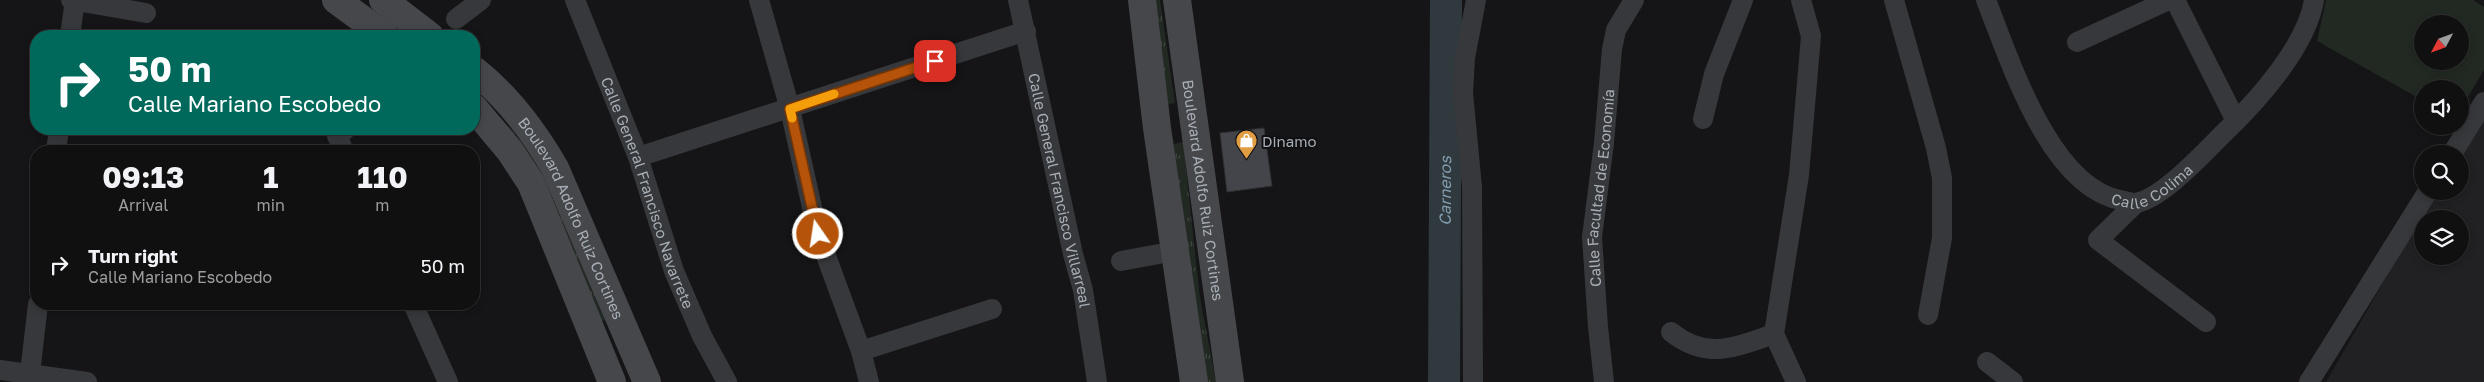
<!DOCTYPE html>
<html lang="en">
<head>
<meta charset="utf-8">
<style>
  body { margin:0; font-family:"Golos Text",sans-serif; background:#19191a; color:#f1f3f6; height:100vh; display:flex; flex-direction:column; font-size:19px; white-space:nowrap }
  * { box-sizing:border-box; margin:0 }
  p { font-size:16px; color:#9c9d9f }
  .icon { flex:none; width:28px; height:28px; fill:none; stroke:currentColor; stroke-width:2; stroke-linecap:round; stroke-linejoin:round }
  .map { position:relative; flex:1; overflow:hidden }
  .sheet { position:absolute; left:30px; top:145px; width:450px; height:165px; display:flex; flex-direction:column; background:#101011; border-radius:20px; box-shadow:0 2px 8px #0003,0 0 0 1px #303031 }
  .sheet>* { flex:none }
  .banner { position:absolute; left:30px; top:30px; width:450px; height:105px; border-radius:20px; box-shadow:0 2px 8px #0003,0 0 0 1px #303031; background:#00695c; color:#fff; overflow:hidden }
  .needle { width:32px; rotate:229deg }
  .tools { position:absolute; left:2414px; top:15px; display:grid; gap:10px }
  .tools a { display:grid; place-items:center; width:55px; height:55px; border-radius:50%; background:#101011; box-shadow:0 2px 8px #0003,0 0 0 1px #303031; font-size:25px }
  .pin { position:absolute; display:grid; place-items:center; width:42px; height:42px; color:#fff; margin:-21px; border-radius:10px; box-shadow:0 2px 8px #0006 }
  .me { position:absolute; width:55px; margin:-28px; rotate:347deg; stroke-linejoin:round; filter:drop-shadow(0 0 4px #0008) }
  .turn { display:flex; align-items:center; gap:18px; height:105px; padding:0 15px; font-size:22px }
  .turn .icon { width:65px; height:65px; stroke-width:2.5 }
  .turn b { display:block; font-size:35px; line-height:42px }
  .eta { display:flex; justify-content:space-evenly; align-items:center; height:85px; text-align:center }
  .eta b { font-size:30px; font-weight:700; line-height:35px }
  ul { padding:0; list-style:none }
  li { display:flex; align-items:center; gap:15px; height:70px; padding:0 15px }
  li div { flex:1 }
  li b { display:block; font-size:19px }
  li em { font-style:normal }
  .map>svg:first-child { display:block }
</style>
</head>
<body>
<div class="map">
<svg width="2484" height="382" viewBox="0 0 2484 382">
  <defs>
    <pattern id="grass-tufts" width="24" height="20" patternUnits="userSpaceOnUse" patternTransform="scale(1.25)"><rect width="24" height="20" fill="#222922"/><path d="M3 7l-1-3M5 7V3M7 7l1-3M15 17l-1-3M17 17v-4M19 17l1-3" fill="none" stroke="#3f4640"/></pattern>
  </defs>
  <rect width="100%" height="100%" fill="#151517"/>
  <!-- built -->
  <path fill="#212124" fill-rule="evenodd" d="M2484,109V382H2326L2436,191H2460V154ZM2422,219H2460V256H2422Z"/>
  <!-- grass -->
  <path fill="url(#grass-tufts)" d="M1149,0H1160L1175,103L1164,105Z
    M474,90L510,128L541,167L605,320L596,323L474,102Z
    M1183,142L1200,298L1216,382H1206L1170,145Z"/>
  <!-- green -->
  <path fill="#222922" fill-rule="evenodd" d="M2326,0H2473L2484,7V70L2460,110V89H2422V100L2317,41ZM2422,24H2460V61H2422Z"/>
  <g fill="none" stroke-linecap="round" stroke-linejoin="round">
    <!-- river -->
    <path stroke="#2f393e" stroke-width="32" id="s1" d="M1444,382L1446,0"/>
  </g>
  <!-- building -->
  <path fill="#44454a" stroke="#2f3032" d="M1264,128L1272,186L1227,192L1220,133Z"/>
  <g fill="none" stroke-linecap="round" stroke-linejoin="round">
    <!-- street -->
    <g stroke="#36383b" stroke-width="20">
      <path d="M71,0L146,13"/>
      <path id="s2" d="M575,0L638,157L674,271L702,336L727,382"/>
      <path d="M759,0L790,109L818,234L861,351L869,382"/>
      <path id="s3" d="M1018,0L1073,254L1083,290L1097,382"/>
      <path d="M1894,0L1936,148L1942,178V238L1928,315"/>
      <path id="s4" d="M1986,0C2010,60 2049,186 2120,200C2125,201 2131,203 2135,203C2162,200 2207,149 2227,130C2259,99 2307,45 2314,0"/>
      <path d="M2175,0L2236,121"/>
      <path d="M456,19L481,0"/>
      <path d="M70,36L75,0"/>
      <path d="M2077,42L2169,0"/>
      <path d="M1703,119L1714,74L1743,0"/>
      <path d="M56,151L59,129"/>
      <path d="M344,151L337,136L346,129"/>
      <path d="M2452,154L2484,102"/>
      <path d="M638,157L1026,31"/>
      <path d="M2136,203L2098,240L2206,322"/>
      <path d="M1121,261L1175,251"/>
      <path d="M413,304L448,382"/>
      <path d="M1671,332C1707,361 1735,347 1774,334"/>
      <path d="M861,351L992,309"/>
      <path d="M1987,362L2013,382"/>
      <path d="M0,370L87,382"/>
      <path d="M29,382L38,304"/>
      <path d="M1473,382L1472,187L1463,93L1465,58L1476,0"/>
      <path id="s5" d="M1604,382L1598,327L1592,237L1604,143L1612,49L1616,30L1634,0"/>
      <path d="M1796,382L1774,334L1799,175L1811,36L1801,0"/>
      <path d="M2309,382L2428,191"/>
    </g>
    <!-- secondary -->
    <g stroke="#45474b" stroke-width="28">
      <path d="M336,0L385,36"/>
      <path d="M383,0L430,36"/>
      <path d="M1142,0L1157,128L1194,382"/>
      <path id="s6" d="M1177,0L1230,382"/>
      <path id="s7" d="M474,70C507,96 534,132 555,168L647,382"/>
      <path d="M474,108L510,151L531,183L612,382"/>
    </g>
  </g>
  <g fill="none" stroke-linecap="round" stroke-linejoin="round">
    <defs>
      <path id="route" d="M818,234L790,109L935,61"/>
    </defs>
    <!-- route casing -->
    <use href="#route" stroke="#753606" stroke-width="12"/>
    <!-- route -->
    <use href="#route" stroke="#b45309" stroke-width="9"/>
    <!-- slow -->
    <path stroke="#f59e0b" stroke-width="9" d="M792,118L790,109L834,94"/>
  </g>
  <!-- icons -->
  <defs>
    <symbol id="shop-pin" viewBox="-11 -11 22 30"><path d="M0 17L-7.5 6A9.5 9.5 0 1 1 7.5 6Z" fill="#e19d42" stroke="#101012"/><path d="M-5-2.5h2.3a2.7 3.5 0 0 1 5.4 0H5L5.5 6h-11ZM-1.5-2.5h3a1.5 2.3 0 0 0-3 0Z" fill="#fff"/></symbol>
  </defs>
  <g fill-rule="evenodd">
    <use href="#shop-pin" x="1234" y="128" width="25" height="34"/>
  </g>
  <g text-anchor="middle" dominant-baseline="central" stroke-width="4" stroke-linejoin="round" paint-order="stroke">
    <!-- poi labels -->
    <g font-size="15" fill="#a8aeb6" stroke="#101012" text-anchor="start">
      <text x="1262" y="141">Dinamo</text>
    </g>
    <!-- street labels -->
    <g font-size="15" fill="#a8aeb6" stroke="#101012">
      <text stroke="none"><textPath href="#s4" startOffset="286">Calle Colima</textPath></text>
      <text stroke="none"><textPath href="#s5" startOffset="195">Calle Facultad de Economía</textPath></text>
      <text stroke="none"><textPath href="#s3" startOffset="195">Calle General Francisco Villarreal</textPath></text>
      <text stroke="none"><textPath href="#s6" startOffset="192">Boulevard Adolfo Ruiz Cortines</textPath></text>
      <text stroke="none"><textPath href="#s2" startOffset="206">Calle General Francisco Navarrete</textPath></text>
      <text stroke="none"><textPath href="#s7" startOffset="180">Boulevard Adolfo Ruiz Cortines</textPath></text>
    </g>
    <!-- water labels -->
    <g font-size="16" font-style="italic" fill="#829dae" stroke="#101012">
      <text stroke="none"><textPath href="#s1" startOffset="191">Carneros</textPath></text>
    </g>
  </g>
</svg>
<div class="tools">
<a><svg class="needle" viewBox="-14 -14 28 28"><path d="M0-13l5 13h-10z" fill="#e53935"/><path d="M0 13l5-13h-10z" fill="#9c9d9f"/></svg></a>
<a><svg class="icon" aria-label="sound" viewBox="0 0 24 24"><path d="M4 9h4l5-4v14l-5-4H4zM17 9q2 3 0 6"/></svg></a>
<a><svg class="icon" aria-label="search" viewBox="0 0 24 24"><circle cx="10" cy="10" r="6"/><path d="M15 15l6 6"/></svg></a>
<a><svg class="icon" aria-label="layers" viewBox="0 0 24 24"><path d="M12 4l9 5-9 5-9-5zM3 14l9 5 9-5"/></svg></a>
</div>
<div class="pin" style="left:935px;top:61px;background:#d93025"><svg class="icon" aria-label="arrive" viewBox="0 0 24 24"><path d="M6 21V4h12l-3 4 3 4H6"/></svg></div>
<svg class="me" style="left:818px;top:234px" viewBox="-20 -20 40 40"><circle r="17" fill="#b45309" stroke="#fff" stroke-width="3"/><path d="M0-11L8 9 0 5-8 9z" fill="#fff"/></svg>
<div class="banner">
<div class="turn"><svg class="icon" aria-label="right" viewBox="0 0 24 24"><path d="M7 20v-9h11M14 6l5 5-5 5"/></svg><div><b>50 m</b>Calle Mariano Escobedo</div></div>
</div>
<section class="sheet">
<div class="eta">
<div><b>09:13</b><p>Arrival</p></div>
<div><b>1</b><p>min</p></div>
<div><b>110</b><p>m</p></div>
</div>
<ul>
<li><svg class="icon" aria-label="right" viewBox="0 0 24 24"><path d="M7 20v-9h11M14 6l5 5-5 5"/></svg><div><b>Turn right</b><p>Calle Mariano Escobedo</p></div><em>50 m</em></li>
</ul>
</section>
</div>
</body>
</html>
